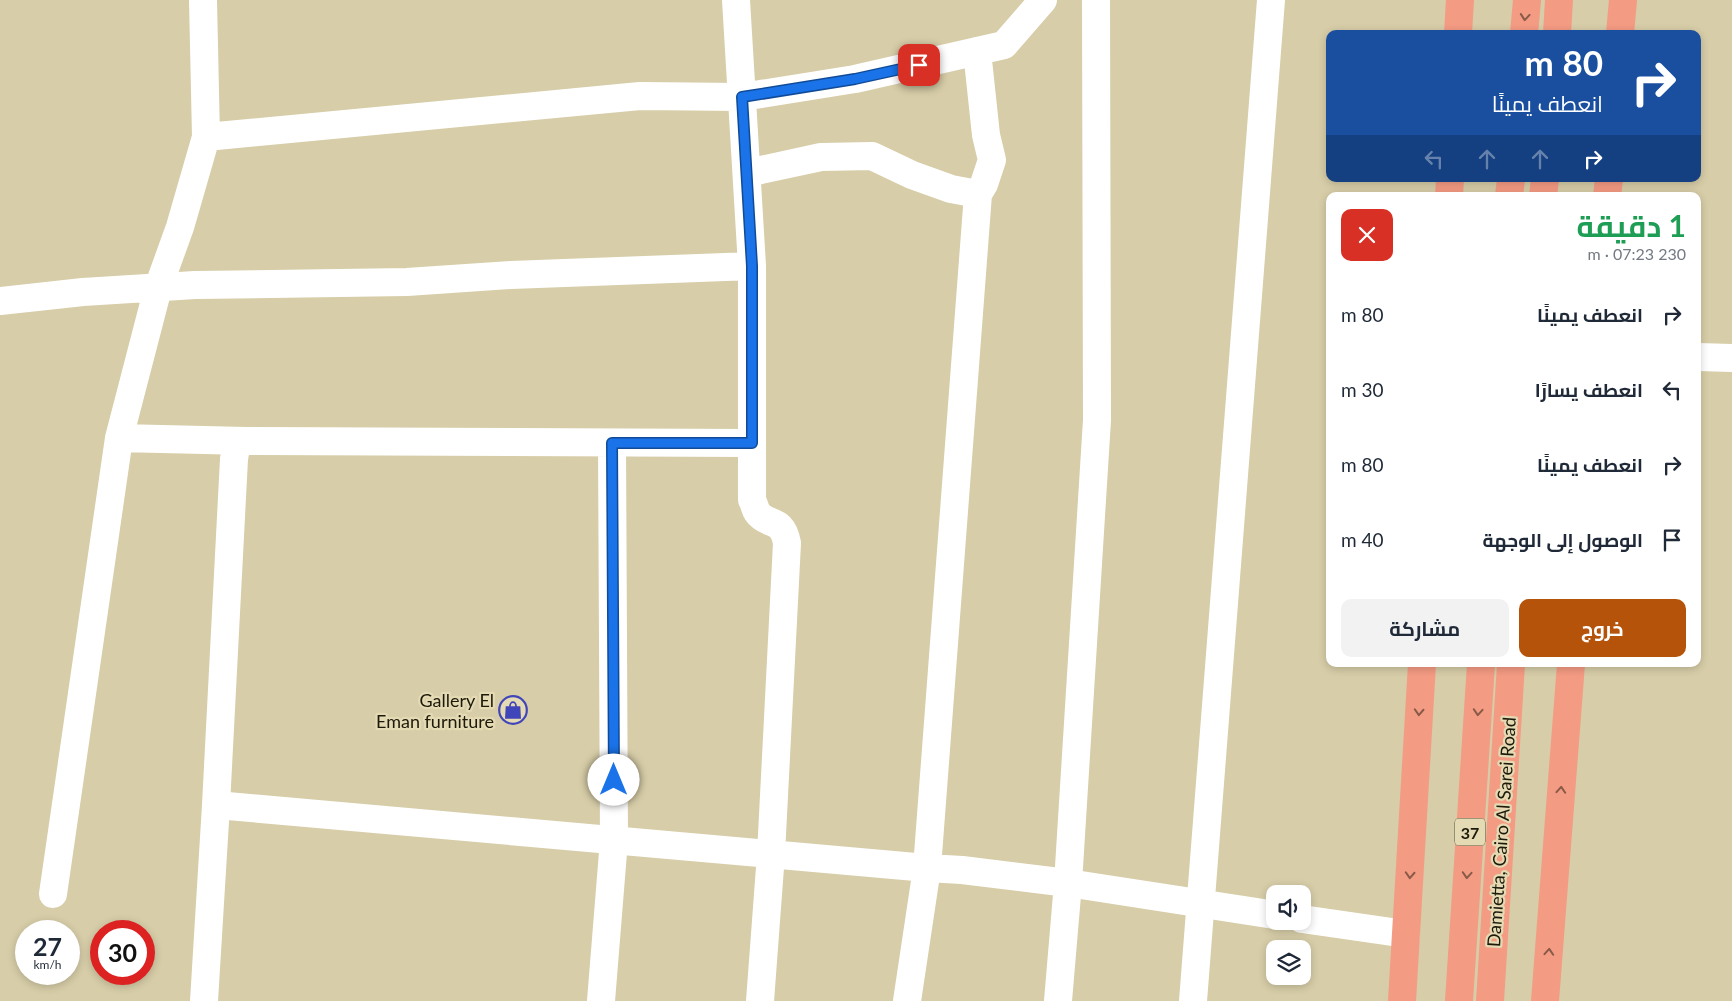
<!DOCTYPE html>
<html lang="ar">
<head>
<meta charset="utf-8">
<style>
  body { margin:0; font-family:Lato,Cairo,sans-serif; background:#f2f2f3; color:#1f2937; direction:rtl; height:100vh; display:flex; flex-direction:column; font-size:19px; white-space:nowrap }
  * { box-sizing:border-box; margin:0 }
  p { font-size:16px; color:#747a83 }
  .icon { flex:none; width:28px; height:28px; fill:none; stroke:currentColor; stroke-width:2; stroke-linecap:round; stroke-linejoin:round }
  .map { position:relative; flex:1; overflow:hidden; direction:ltr }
  .drawer { position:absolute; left:1326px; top:192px; width:375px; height:475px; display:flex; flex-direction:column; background:#fff; border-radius:10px; box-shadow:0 2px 8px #0003; direction:rtl }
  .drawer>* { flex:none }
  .hud { position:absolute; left:1326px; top:30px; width:375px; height:152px; border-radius:10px; box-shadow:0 2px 8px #0003; direction:rtl; background:#1a4fa0; color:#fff; overflow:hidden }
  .tools { position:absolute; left:1266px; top:885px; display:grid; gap:10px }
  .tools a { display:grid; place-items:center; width:45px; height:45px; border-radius:10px; background:#fff; box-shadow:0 2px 8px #0003; font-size:25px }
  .speed { position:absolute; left:15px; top:920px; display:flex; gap:10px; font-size:25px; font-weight:700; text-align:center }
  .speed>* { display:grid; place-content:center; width:65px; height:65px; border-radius:50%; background:#fff; box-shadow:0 2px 8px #0003; line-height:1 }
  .speed small { font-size:12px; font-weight:400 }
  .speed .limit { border:8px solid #d22; background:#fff; color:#111 }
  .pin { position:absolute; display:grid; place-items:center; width:42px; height:42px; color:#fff; margin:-21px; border-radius:10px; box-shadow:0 2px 8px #0006 }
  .me { position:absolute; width:55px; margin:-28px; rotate:0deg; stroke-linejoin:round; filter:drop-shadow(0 0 4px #0008) }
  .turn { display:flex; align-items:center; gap:18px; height:105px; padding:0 15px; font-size:22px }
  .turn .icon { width:65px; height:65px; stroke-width:2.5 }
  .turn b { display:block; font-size:35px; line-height:42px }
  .lanes { display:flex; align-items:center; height:48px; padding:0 15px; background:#0003; justify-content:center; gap:25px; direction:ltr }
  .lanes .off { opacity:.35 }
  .round { display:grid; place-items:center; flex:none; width:52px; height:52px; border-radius:10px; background:#f2f2f3 }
  .headline { display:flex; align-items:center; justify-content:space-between; height:85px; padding:0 15px }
  h1 { font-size:30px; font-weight:700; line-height:38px; color:#1e9e55 }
  .button { display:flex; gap:10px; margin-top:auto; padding:10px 15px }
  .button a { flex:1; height:58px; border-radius:10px; background:#b45309; color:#fff; font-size:20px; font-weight:700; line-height:58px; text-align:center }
  .button a+a { background:#f2f2f3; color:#1f2937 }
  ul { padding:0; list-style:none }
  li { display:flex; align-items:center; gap:15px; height:75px; padding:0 15px }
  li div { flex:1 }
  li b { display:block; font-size:19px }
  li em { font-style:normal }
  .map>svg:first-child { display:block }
</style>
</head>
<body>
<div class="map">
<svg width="1732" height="1001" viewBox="0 0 1732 1001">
  <rect width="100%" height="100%" fill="#d7cda8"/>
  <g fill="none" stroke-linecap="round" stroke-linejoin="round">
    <!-- minor -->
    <path stroke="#fff" stroke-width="28" d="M736,0L752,266V500C754,503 755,509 757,512C767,527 782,516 787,543L771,854L760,1001
      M206,137L640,96L742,97L855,79L1004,45L1043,0
      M747,173L821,157L872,156L912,175L951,189L978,194L984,184L992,160L986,135L977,51
      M0,301L83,292L195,285L407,282L511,275L752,266
      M1698,357L1732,358
      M119,438L246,441L752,443
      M216,805L927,868L962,870L1068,883L1275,915
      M53,894L119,438L158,288L180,227L206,137L203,0
      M1302,919L1406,934
      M204,1001L216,805L234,459L237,441
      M601,1001L614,840L612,443
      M907,1001L927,868L978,194
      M1058,1001L1068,883L1097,420L1096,0
      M1193,1001L1271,0"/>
    <!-- highway -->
    <path stroke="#f49b83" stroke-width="28" d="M1458,34L1460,0
      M1524,34L1527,0
      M1557,34L1559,0
      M1620,34L1623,0
      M1449,196L1450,179
      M1509,196L1511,179
      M1543,196L1545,179
      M1607,196L1609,179
      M1402,1001L1422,664
      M1459,1001L1481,664
      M1490,1001L1511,664
      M1545,1001L1571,664"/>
  </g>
  <!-- one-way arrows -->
  <defs><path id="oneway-chevron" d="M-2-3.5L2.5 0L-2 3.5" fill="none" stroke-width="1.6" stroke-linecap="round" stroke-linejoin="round" transform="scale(1.25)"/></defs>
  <g stroke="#885a47">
    <use href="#oneway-chevron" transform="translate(1525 17) rotate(95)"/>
    <use href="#oneway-chevron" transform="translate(1419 712) rotate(93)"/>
    <use href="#oneway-chevron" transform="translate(1478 712) rotate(94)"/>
    <use href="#oneway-chevron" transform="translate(1561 790) rotate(-86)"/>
    <use href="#oneway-chevron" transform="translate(1410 875) rotate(93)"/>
    <use href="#oneway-chevron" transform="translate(1467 875) rotate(94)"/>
    <use href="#oneway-chevron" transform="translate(1549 952) rotate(-86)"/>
  </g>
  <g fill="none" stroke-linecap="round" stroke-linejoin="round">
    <defs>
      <path id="route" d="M614,780L612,443H752V266L742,97L855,79L919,65"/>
    </defs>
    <!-- route casing -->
    <use href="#route" stroke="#114b97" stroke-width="12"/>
    <!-- route -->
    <use href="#route" stroke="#1a73e8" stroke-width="9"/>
  </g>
  <!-- icons -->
  <defs>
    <symbol id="shop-ring" viewBox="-11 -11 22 22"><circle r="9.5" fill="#e4dab4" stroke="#4145ba" stroke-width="1.5"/><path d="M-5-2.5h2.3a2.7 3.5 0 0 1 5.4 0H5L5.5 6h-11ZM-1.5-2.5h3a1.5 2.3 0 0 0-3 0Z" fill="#4145ba"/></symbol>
  </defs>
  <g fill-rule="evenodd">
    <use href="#shop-ring" x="497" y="694" width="32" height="32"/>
  </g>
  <g text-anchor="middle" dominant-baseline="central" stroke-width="4.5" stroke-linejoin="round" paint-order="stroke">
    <!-- shield labels -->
    <rect fill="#e4dab4" stroke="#59533e" stroke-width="1" x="1455" y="818.5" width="30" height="27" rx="4"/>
    <g font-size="16" font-weight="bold" fill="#1d190b">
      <text x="1470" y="832">37</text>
    </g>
    <!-- poi labels -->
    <g font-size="18" fill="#1d190b" stroke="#e4dab4" text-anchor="end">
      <text x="494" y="700">Gallery El<tspan x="494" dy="21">Eman furniture</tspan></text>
    </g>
    <!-- street labels -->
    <g font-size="18" fill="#1d190b" stroke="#e4dab4">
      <text transform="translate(1501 832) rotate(-86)">Damietta, Cairo Al Sarei Road</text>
    </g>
  </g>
</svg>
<div class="tools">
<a><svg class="icon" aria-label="sound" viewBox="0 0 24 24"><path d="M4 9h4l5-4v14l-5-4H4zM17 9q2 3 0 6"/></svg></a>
<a><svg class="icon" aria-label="layers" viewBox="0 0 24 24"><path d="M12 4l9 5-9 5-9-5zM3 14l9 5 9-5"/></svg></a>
</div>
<div class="speed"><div>27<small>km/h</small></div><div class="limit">30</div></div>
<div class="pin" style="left:919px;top:65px;background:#d93025"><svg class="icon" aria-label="arrive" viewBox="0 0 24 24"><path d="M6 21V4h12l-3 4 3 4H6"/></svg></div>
<svg class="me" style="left:614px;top:780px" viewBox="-20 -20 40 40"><circle r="19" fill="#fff"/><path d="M0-13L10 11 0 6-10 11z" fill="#1a73e8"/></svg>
<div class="hud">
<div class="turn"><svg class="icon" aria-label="right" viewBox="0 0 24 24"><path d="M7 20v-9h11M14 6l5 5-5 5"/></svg><div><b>80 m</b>انعطف يمينًا</div></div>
<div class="lanes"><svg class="icon off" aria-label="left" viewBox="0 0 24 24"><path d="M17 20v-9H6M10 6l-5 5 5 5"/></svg><svg class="icon off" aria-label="ahead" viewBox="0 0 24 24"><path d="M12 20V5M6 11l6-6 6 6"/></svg><svg class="icon off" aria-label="ahead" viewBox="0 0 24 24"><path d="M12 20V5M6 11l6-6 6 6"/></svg><svg class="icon" aria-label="right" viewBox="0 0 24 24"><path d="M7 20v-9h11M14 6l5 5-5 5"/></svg></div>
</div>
<section class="drawer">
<div class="headline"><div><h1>1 دقيقة</h1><p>230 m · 07:23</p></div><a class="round" style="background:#d93025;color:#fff"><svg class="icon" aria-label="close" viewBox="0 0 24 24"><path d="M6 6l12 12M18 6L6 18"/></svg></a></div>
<ul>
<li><svg class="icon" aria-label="right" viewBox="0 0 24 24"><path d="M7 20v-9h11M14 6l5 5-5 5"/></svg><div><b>انعطف يمينًا</b></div><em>80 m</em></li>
<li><svg class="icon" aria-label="left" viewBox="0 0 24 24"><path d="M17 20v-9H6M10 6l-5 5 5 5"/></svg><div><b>انعطف يسارًا</b></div><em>30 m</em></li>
<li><svg class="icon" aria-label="right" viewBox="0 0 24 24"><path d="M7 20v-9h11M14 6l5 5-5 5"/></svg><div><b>انعطف يمينًا</b></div><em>80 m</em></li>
<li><svg class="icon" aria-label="arrive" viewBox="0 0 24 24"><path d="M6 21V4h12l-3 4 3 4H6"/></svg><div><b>الوصول إلى الوجهة</b></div><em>40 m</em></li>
</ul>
<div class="button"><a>خروج</a><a>مشاركة</a></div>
</section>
</div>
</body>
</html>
